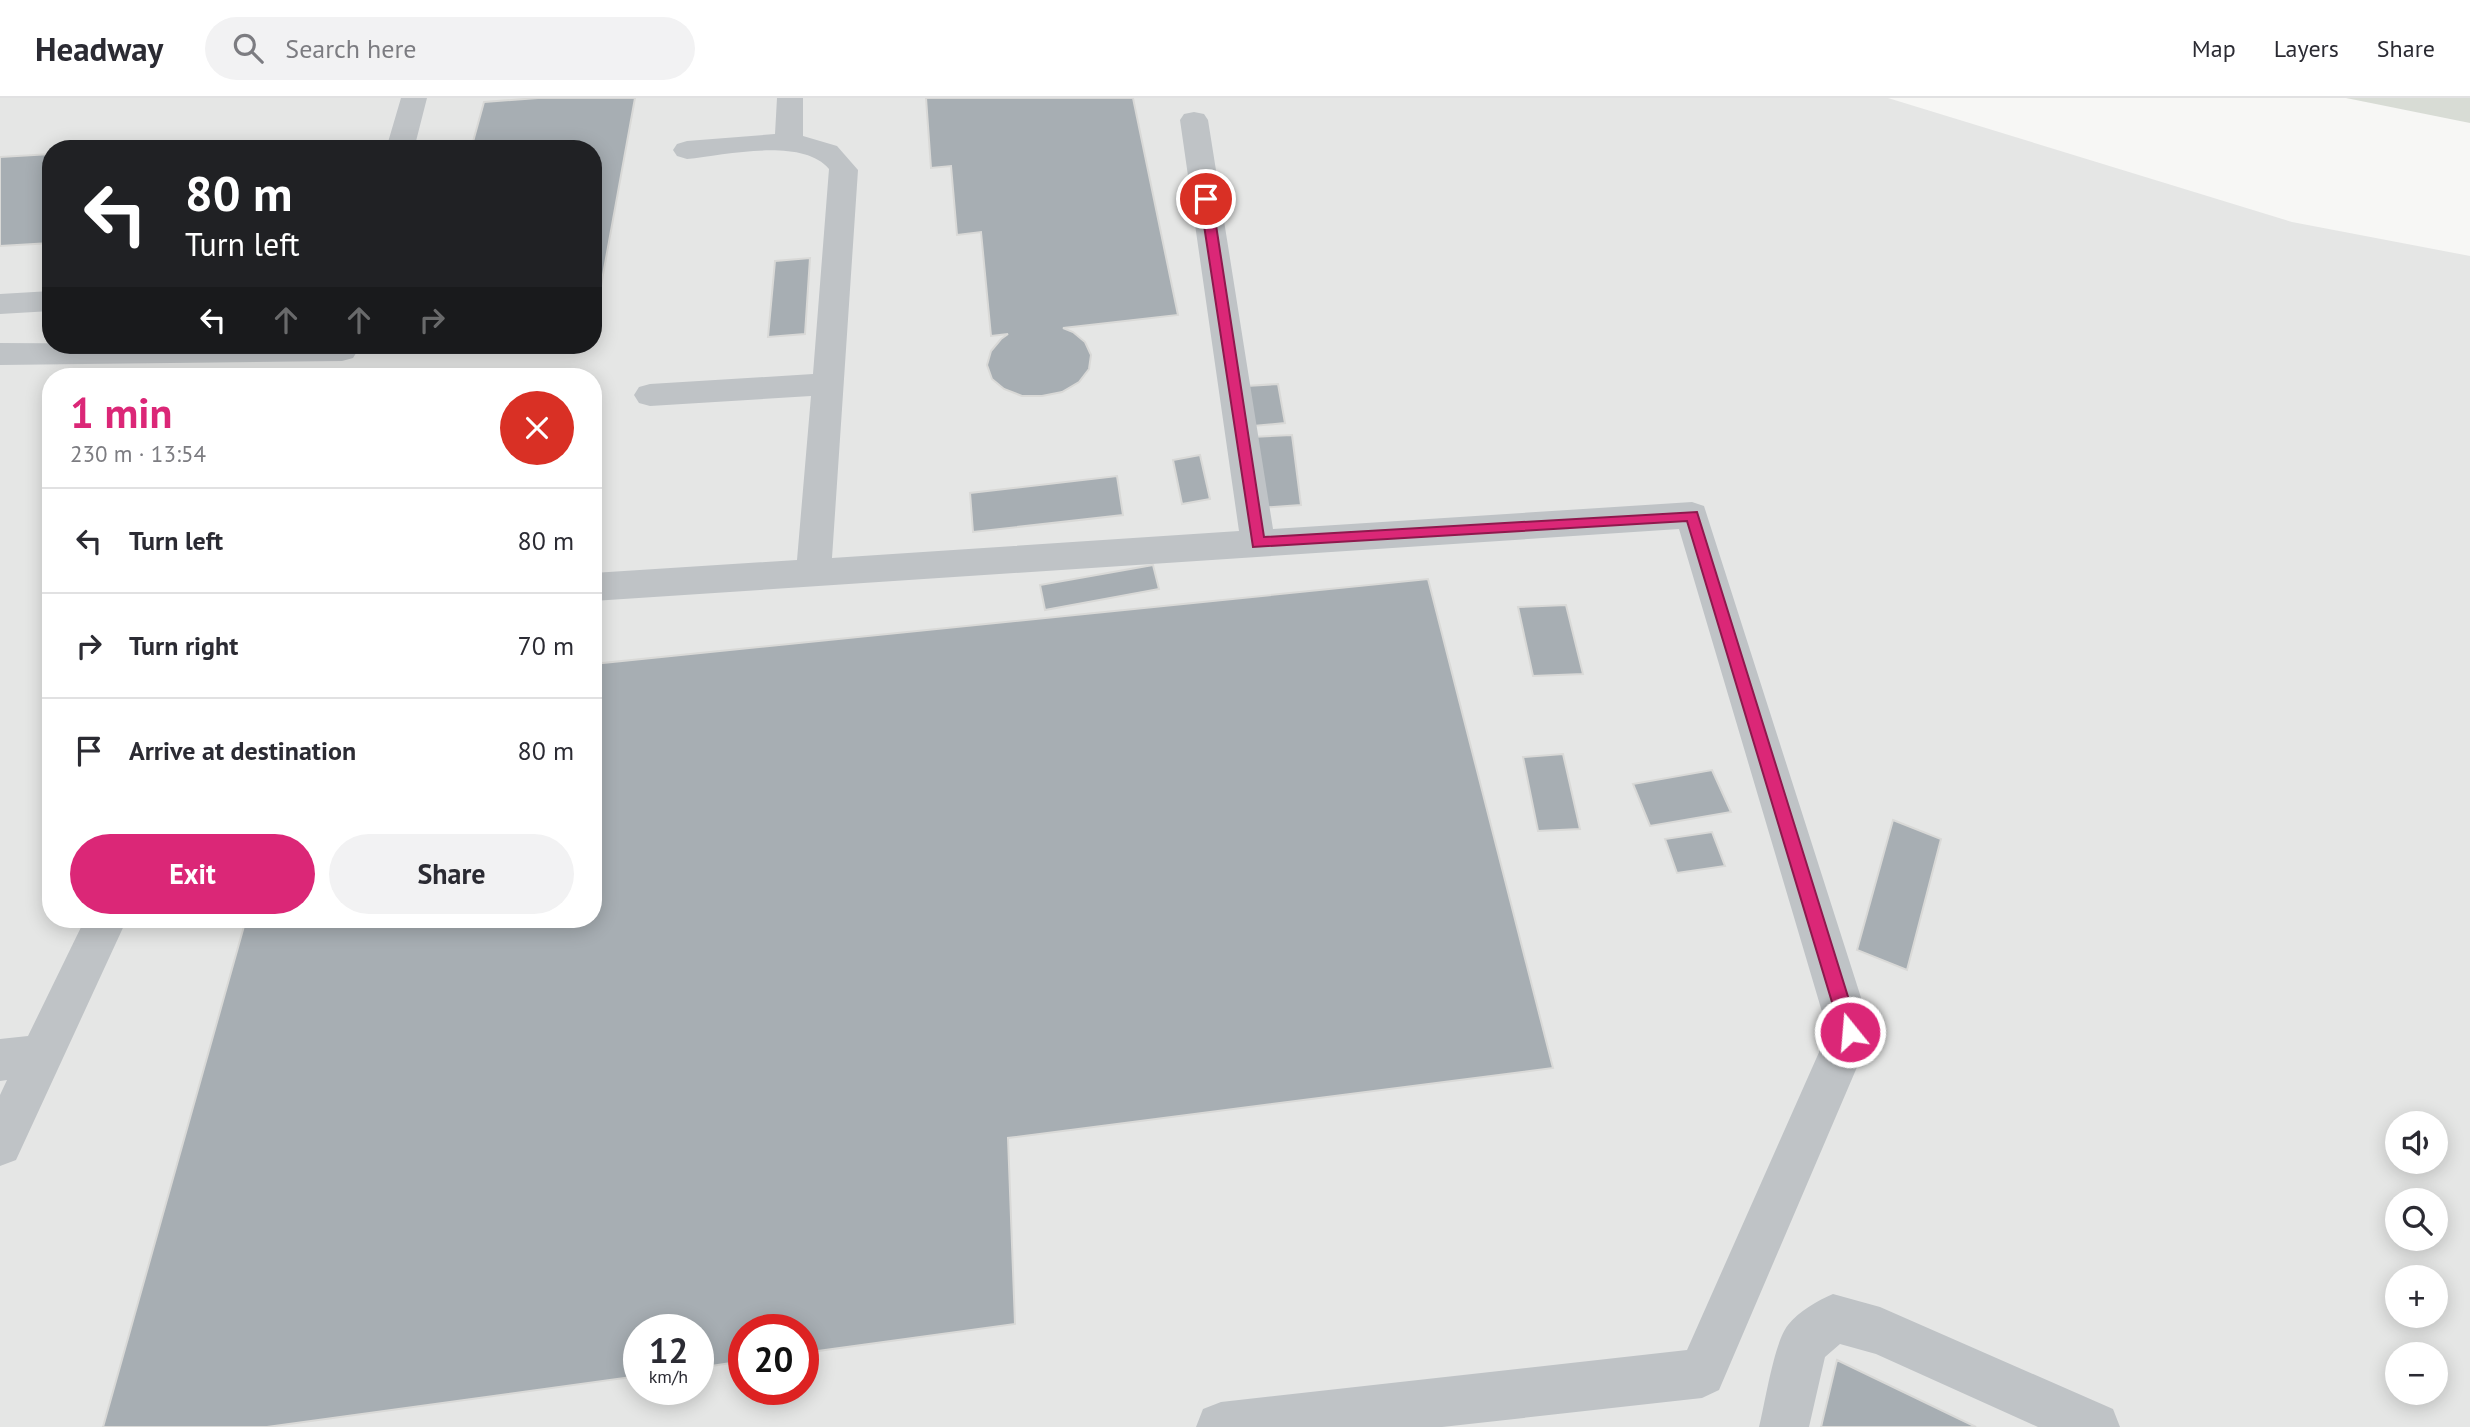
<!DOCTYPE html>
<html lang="en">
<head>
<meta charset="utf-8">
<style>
  body { margin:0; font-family:"PT Sans",sans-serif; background:#f2f2f3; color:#2b2b33; height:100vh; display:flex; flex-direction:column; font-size:26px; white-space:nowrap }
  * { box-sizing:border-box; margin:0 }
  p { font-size:23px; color:#7c7c81 }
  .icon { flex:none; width:38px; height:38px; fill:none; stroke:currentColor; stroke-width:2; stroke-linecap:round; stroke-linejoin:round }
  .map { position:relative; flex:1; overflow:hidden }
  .drawer { position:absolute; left:42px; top:270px; width:560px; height:560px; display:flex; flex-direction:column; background:#fff; border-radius:28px; box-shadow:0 4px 18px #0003 }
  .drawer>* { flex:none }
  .hud { position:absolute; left:42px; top:42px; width:560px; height:214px; border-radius:28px; box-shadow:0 4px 18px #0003; background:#202124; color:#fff; overflow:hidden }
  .fabs { position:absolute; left:2385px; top:1013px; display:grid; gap:14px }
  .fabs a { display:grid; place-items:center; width:63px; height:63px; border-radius:50%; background:#fff; box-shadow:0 4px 18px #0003; font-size:35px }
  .speed { position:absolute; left:623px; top:1216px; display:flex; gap:14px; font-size:35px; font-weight:700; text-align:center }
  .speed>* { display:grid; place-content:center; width:91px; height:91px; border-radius:50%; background:#fff; box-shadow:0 4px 18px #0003; line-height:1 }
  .speed small { font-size:18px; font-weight:400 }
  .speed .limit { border:10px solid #d22; background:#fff; color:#111 }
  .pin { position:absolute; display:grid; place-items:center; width:60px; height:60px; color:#fff; margin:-30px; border:4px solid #fff; border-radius:50%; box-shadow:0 2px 7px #0007 }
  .me { position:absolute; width:77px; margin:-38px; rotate:343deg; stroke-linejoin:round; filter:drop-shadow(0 0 5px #0008) }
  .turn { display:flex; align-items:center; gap:24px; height:147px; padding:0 28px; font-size:32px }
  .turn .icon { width:91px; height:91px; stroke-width:2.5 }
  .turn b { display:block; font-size:49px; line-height:60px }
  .lanes { display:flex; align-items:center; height:66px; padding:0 28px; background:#0003; justify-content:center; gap:35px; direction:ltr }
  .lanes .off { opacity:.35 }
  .round { display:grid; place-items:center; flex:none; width:74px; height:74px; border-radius:37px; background:#f2f2f3 }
  .summary { display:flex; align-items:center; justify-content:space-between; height:119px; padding:0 28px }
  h1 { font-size:42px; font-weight:600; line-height:52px; color:#db2777 }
  .cta { display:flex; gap:14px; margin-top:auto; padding:14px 28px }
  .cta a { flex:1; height:80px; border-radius:42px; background:#db2777; color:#fff; font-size:28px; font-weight:600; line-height:80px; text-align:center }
  .cta a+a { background:#f2f2f3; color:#2b2b33 }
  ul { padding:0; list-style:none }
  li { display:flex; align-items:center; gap:21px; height:105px; padding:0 28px; border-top:2px solid #e1e1e2 }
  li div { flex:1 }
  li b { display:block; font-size:26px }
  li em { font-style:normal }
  header { display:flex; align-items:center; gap:42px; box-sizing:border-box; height:98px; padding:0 35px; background:#fff; border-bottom:2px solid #e1e1e2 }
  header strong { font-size:33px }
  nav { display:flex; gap:38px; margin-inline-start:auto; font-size:24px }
  .search { width:490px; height:63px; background:#f2f2f3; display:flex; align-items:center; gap:18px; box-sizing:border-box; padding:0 24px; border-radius:38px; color:#7c7c81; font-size:26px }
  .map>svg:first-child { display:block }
</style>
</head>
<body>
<header>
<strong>Headway</strong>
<div class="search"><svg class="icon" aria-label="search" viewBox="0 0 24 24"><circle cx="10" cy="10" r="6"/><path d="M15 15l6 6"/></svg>Search here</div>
<nav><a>Map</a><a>Layers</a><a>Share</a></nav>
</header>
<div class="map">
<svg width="2470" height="1329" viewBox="0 0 2470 1329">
  <rect width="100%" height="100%" fill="#f7f7f5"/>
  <!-- built -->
  <path fill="#e5e6e5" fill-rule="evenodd" d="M0,0H1888L2292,124L2470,158V1329H0ZM51,51H593V247H51ZM51,278H593V821H51ZM2398,1026H2436V1064H2398ZM2398,1102H2436V1141H2398ZM2398,1180H2436V1218H2398ZM639,1232H698V1292H639ZM744,1232H803V1292H744ZM2398,1256H2436V1295H2398Z"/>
  <!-- green -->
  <path fill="#d8dcd5" d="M2346,0H2470V25Z"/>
  <!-- building -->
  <path fill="#a7aeb3" stroke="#d9d9d7" stroke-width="2" d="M538,0H635L593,232V51H471L484,4Z
    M926,0H1133L1178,217L1063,230L1073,234L1085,244L1091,257L1089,271L1079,284L1062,294L1042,298H1022L1004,291L992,281L987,267L991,253L1001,241L1008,236L991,238L981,134L957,137L951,68L931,70Z
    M277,43L276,49L317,47L315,51H146Z
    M51,56V145L0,148V59Z
    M810,160L805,236L768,239L775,163Z
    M417,247H512L414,255Z
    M1278,286L1285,325L1253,328L1246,288Z
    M1292,337L1301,407L1259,410L1251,339Z
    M1200,357L1210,401L1182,406L1173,362Z
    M1117,378L1123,417L973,434L970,395Z
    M1153,467L1159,491L1045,512L1040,487Z
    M1428,481L1553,970L1008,1040L1015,1226L803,1255V1232H744V1263L698,1270V1232H639V1278L267,1329H103L246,821H593V566Z
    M1566,507L1583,576L1533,578L1518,509Z
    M1563,656L1580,731L1538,733L1523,659Z
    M1712,672L1731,714L1650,728L1633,686Z
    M1893,722L1941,741L1907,872L1857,852Z
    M1712,734L1725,768L1677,775L1665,741Z
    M1837,1262L1976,1329H1821Z"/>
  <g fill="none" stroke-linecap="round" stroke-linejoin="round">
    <!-- minor -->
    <path fill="#bfc3c6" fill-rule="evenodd" d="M401,0H427L414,51H386Z
      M777,0H803V38L837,48L858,72L832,460L1239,433L1180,22L1184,16L1194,14L1204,16L1208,22L1273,431L1692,404L1704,408L1872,934L1719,1292L1702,1300L1442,1329H1196L1203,1311L1221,1304L1687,1252L1828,934L1679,431L593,503V475L797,462L811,298L650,308L639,305L634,297L639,289L650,286L813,276L829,71C802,39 725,57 687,61L677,58L673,52L677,46L687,43L775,36Z
      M51,193V213L0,216V196Z
      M0,245L355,247L358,252L353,260L342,263L0,267Z
      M85,821H127L16,1062L0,1068V997L7,982L0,983V941L28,938Z
      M1833,1196L1880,1209L2113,1311L2120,1329H2038L1876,1256L1840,1246L1825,1259L1809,1329H1759C1765,1306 1774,1244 1788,1227C1799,1213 1817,1203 1833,1196Z"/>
  </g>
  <!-- route -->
  <path fill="#db2777" stroke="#8e194d" stroke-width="2" d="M1206,98L1212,101L1264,439L1697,414L1859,934L1856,940L1850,942L1844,940L1841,934L1687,423L1253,449L1200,101Z"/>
</svg>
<div class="fabs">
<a><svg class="icon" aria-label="sound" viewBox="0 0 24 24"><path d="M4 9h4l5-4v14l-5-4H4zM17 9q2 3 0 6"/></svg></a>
<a><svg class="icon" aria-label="search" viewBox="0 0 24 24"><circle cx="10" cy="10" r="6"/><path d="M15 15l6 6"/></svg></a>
<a>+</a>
<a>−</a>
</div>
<div class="speed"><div>12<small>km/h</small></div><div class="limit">20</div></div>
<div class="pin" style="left:1206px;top:101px;background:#d93025"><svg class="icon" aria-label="arrive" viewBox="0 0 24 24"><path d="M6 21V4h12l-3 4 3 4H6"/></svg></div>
<svg class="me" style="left:1850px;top:934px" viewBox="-20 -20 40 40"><circle r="17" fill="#db2777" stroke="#fff" stroke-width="3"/><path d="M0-11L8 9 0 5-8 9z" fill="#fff"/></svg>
<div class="hud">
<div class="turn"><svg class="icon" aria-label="left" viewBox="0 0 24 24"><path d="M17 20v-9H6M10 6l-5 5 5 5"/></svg><div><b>80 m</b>Turn left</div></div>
<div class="lanes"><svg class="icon" aria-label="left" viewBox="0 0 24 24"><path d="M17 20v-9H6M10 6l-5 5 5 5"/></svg><svg class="icon off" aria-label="ahead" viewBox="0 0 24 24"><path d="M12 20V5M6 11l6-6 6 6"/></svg><svg class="icon off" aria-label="ahead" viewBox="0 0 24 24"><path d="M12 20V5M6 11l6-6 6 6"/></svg><svg class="icon off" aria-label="right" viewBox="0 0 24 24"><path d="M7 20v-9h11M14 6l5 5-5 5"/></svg></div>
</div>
<section class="drawer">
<div class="summary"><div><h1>1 min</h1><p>230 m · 13:54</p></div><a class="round" style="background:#d93025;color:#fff"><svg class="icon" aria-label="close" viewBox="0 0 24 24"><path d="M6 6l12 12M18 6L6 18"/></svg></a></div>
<ul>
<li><svg class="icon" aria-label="left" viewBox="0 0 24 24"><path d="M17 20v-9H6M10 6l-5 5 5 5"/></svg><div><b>Turn left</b></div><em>80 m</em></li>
<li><svg class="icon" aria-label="right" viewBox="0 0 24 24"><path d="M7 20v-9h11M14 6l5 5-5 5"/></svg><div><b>Turn right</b></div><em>70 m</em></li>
<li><svg class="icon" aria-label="arrive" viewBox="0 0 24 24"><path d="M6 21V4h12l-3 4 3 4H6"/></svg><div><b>Arrive at destination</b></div><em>80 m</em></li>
</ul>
<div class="cta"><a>Exit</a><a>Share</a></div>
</section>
</div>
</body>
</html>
